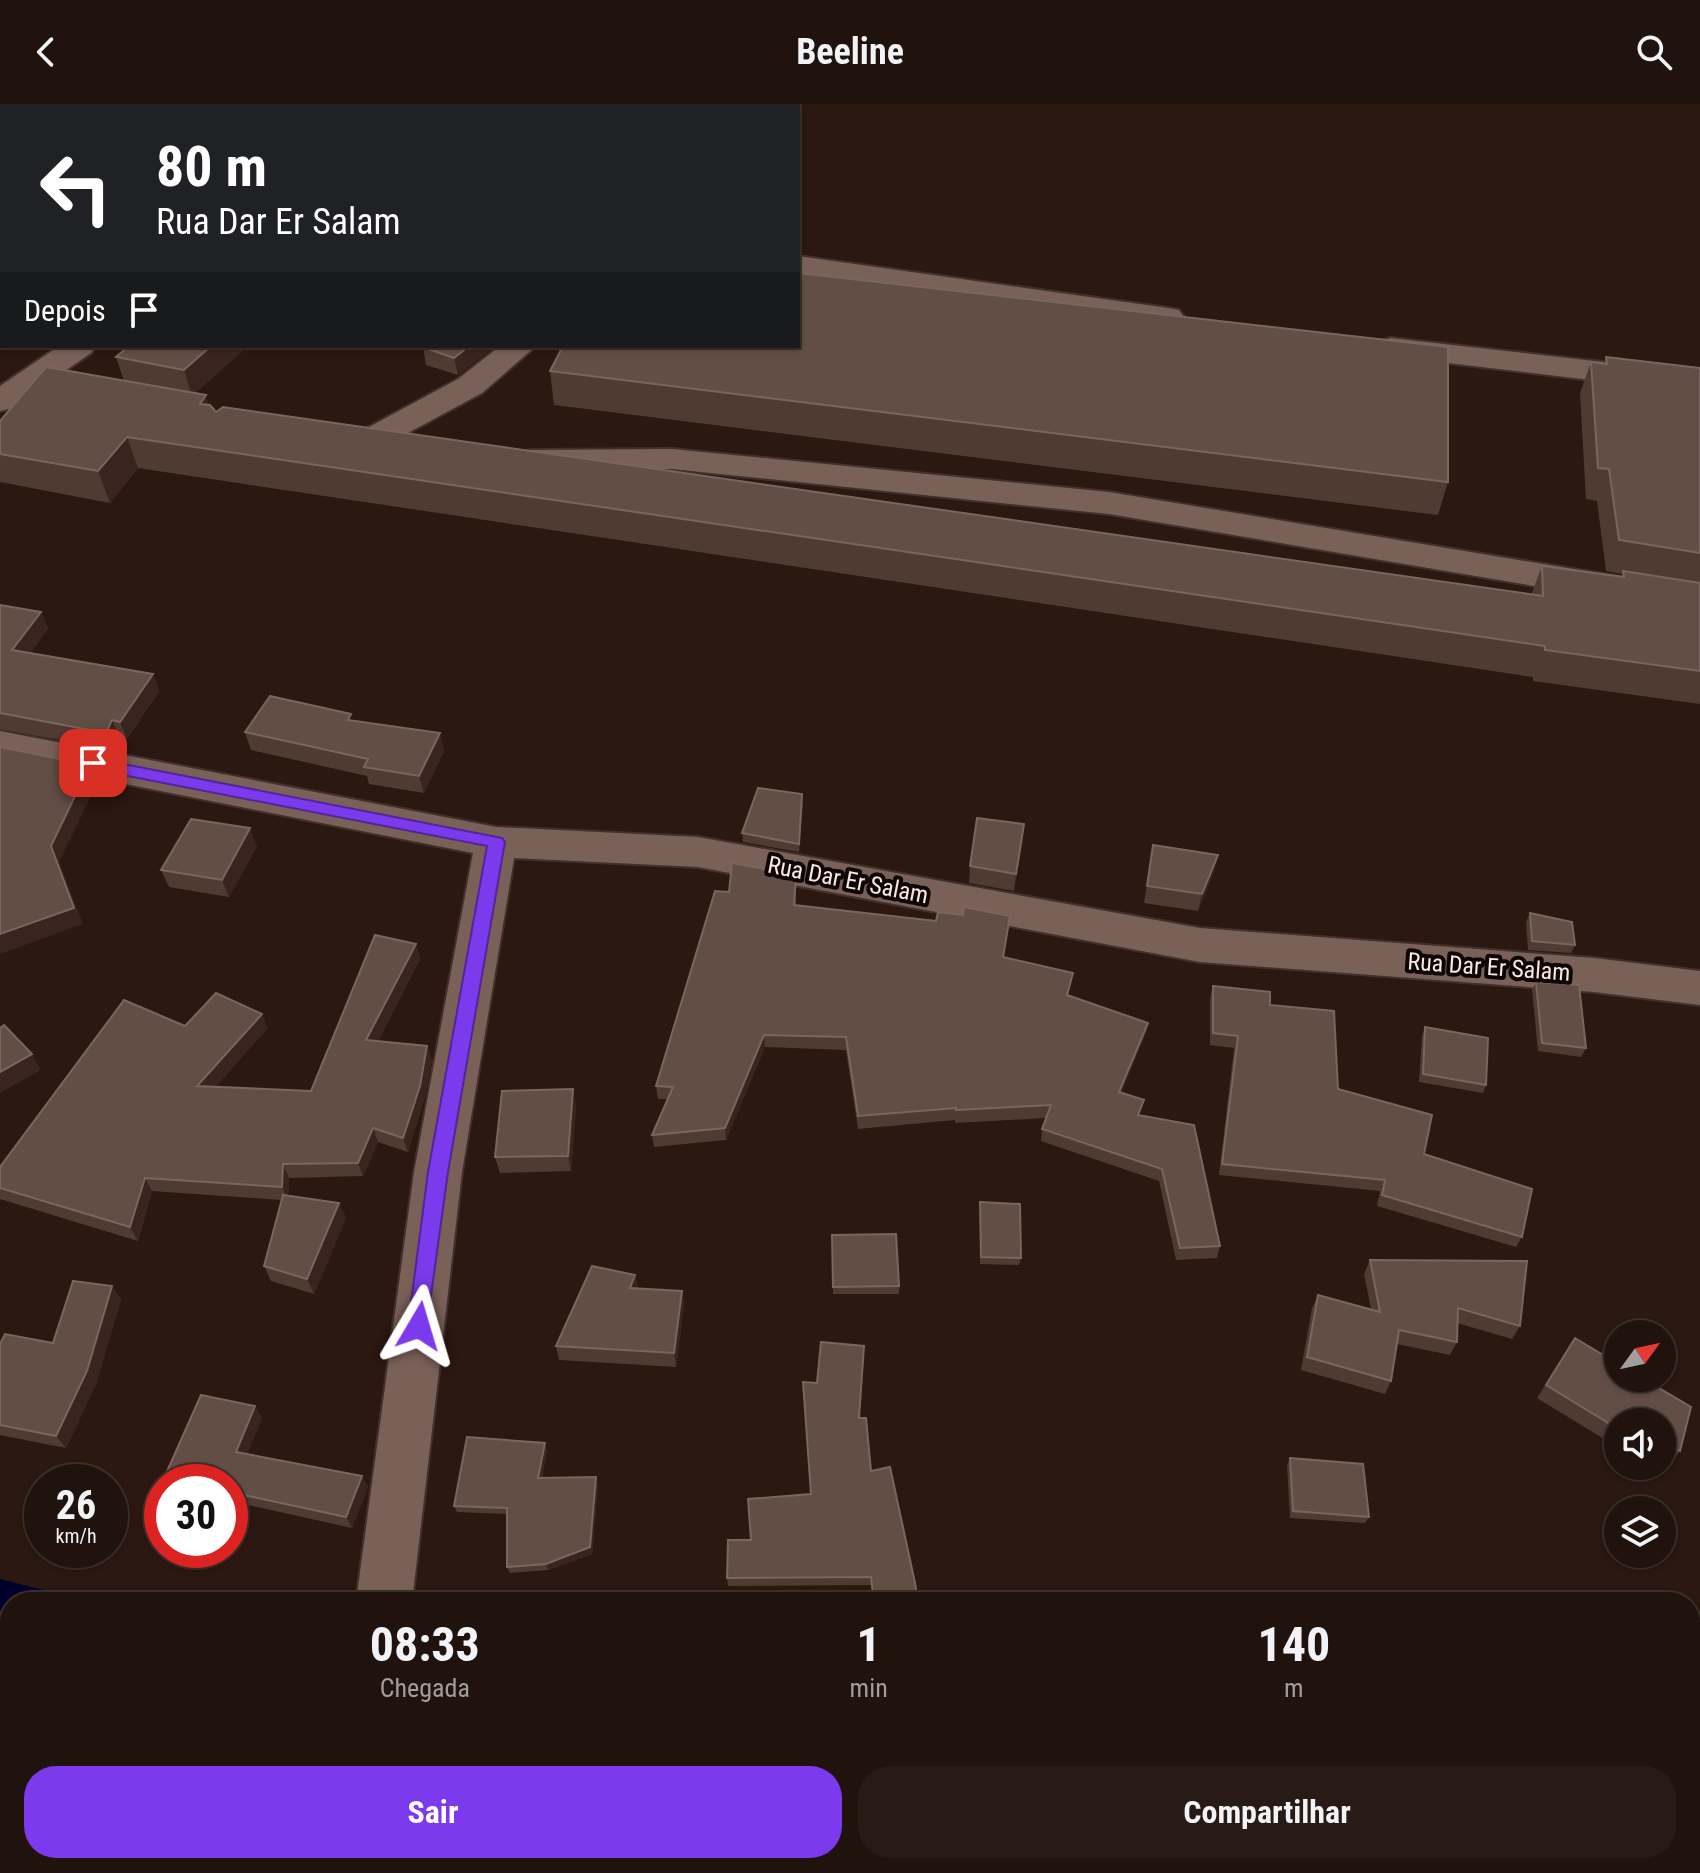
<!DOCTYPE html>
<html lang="pt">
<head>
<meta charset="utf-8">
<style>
  body { margin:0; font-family:"Roboto Condensed",sans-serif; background:#281b15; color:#f1f3f6; height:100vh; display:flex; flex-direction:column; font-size:30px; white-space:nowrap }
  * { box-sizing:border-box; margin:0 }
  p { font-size:26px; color:#a29e9d }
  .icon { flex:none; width:44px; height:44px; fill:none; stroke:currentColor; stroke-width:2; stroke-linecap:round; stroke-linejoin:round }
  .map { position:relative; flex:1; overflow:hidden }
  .sheet { position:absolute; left:0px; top:1488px; width:1700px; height:282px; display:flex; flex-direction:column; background:#20120c; border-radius:32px 32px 0 0; box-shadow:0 2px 6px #0004,0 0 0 2px #3d322d }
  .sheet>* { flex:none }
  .top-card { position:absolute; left:0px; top:0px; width:800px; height:244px; box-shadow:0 2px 6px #0004,0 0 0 2px #3d322d; background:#202124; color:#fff; overflow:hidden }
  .needle { width:52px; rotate:57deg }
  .buttons { position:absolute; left:1604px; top:1216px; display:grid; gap:16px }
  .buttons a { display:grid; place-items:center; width:72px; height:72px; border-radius:50%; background:#20120c; box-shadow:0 2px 6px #0004,0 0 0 2px #3d322d; font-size:40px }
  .speed { position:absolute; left:24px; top:1360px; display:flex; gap:16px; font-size:40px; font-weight:700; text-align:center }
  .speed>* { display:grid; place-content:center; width:104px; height:104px; border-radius:50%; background:#20120c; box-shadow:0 2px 6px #0004,0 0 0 2px #3d322d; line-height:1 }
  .speed small { font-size:20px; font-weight:400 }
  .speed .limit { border:12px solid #d22; background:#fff; color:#111 }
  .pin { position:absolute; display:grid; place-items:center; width:68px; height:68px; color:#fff; margin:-34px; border-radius:16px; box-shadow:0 4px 12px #0006 }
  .me { position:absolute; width:88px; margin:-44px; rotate:7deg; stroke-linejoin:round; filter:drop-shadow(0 0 6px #0008) }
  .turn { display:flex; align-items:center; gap:28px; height:168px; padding:0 24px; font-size:36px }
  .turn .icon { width:104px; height:104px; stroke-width:2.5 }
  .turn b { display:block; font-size:56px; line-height:68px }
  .then { display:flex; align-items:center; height:76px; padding:0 24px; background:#0003; gap:16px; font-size:30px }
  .eta { display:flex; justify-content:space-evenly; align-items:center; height:136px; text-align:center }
  .eta b { font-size:48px; font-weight:700; line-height:56px }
  .primary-button { display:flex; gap:16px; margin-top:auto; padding:16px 24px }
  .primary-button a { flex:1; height:92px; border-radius:32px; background:#7c3aed; color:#fff; font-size:32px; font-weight:700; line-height:92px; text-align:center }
  .primary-button a+a { background:#281b15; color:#f1f3f6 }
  header { display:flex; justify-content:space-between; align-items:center; height:104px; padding:0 24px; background:#20120c; font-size:36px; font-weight:700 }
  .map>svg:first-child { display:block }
</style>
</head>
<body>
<header><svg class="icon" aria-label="back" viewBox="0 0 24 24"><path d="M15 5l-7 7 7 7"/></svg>Beeline<svg class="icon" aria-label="search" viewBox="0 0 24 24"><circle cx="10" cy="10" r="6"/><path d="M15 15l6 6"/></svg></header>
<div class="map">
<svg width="1700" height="1769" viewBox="0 0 1700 1769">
  <rect width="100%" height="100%" fill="#2b1810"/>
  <!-- water -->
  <path fill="#00002b" d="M0,1475L91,1498H10V1760H347L346,1769H0Z"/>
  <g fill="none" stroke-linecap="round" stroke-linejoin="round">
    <defs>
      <path id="minor" d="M798,152L1168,204L1179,206L1184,213L1179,220L1168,222L798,170Z
        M1391,234L1700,269V289L1380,251L1375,244L1380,237Z
        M59,242H96L91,249L12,304L0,307V282Z
        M500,242H536L482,289L380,344L368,347L356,344L351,337L356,330L458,275Z
        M672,345L1109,388L1700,486V510L1109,410L672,365L531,366L519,363L514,356L519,349L531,346Z
        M0,627L496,723L698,733L1200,824L1594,854L1700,867V901L1594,888L1200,858L698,763L514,754L462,1068L412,1498H356L414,1068L473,749L0,655Z
        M320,1760H380L379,1769H319Z"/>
    </defs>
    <!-- minor casing -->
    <use href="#minor" stroke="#41312e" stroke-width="4"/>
    <!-- minor -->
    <use href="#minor" fill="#7a6158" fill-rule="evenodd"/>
  </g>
  <!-- wall -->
  <path fill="#503b32" d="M129,242H248L195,289L216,308L1531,491L1542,462L1621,472L1622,470L1606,467L1597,397L1586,395L1580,289L1591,258L1604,259L1606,253L1700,264V600L1533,577V573L138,364L110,399L0,378V317L124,277L116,253Z
    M424,242H495L458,271L426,261L423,243Z
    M550,267L1448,378L1438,411L554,301Z
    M0,501L41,508L48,525L30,549L153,570L159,587L127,635L119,633L113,646L0,625Z
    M353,617L444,647L424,689L369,680L367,672L251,646L245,628Z
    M803,699L799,748L743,738L742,729Z
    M1024,720L1014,787L969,779L970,762Z
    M1153,741L1214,768L1198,807L1144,799Z
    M257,742L229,793L169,783L161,766Z
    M796,771V801L1008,825L1004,853L1073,869L1068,892L1148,919L1145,931L1121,989L1140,1011L1220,1142L1217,1154L1176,1156L1159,1077L1041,1037L1042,1025L1046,1014L955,1019V1016L858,1025L846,946L765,943L726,1036L654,1043L652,1031L668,995H658L656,982L729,788Z
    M1530,809L1575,841L1571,849L1528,846L1526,818Z
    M416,840L420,855L378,937L427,942L432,956L424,996L408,1048L378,1038L363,1072L289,1074L288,1091L339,1099L346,1114L314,1190L271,1177L264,1162L281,1096L152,1087L138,1137L0,1095V1063L185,922L268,924L215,983L311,987Z
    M1536,878L1586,944L1581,953L1538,947L1532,886Z
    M1213,882L1270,901L1338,985L1424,1050L1522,1133L1516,1143L1377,1102L1380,1087L1219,1071L1234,944L1210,941V894Z
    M1425,923L1486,981L1483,989L1419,978L1422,932Z
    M576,1002L571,1067L500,1069L495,1053Z
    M980,1098L1021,1154L1019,1161L980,1160Z
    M832,1131L899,1182V1190H833Z
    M1370,1156L1520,1222L1512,1235L1457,1219V1238L1450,1251L1397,1240L1391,1277L1385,1290L1301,1266L1312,1204L1318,1191L1371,1205L1364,1170Z
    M635,1171L638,1184L682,1187L684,1201L676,1263L559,1256L556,1242Z
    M112,1182L121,1196L96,1280L66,1344L0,1331V1240L53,1239Z
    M1575,1234L1618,1260V1274H1642L1691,1303L1680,1347L1670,1360L1662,1356V1318H1618V1341L1617,1343L1537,1294Z
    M262,1314L247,1350L362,1372L368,1383L352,1424L230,1397V1378H167L164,1374Z
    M860,1314L871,1367L918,1498H873L871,1481L728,1482L727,1474L751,1436L811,1390Z
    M547,1346L542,1374L598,1380L592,1450L548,1466L510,1469L507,1463V1410L457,1408L454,1402Z
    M1290,1354L1369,1413L1365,1419L1290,1414L1287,1361Z"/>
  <!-- shaded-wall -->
  <path fill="#39251d" d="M299,0H324L321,2H296Z
    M2,180V200L0,201V182Z
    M211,242H248L192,292L184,266Z
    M469,242H495L458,271L454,254Z
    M206,291L216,323L200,300Z
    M127,333L138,364L110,399L98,367Z
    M41,508L48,525L20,563L12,546Z
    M153,570L159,587L127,635L120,618Z
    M112,616L119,633L113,646L106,629Z
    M440,629L444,647L424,689L419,672Z
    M90,661L98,678L59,758L83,820L0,850V830L51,742Z
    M1024,720L1023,737L1014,787L1016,770Z
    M250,724L257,742L229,793L222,776Z
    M1218,751L1214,768L1198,807L1202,790Z
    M416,840L420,855L371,950L366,936Z
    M262,910L268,924L204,996L197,982Z
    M1148,919L1145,931L1116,1001L1119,988Z
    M764,931L765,943L726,1036L725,1024Z
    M427,942L432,956L424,996L408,1048L403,1034Z
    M32,950L41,966L0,989V968Z
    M573,985L576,1002L571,1067L568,1052Z
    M373,1024L378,1038L363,1072L358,1059Z
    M283,1060L289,1074L288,1097L282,1083Z
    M145,1074L152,1087L138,1137L130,1123Z
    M339,1099L346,1114L314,1190L307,1175Z
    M635,1171L638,1185L630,1184Z
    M112,1182L121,1196L96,1280L66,1344L56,1332Z
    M682,1187L684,1201L676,1263L674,1249Z
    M255,1302L262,1314L243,1360L236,1348Z
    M545,1339L547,1346L540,1381L538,1374Z
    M362,1372L368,1383L352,1424L346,1413Z
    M596,1373L598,1380L592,1450L548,1466L546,1460Z"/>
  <!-- building -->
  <path fill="#624e45" stroke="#79665e" stroke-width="2" d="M0,0H289L287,2H2V180L0,182Z
    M798,169L1448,243V378L550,267L563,242H798Z
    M129,242H211L184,266L116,253Z
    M424,242H469L454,254L423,243Z
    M1606,253L1700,264V449L1619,436L1609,365L1598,364L1591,258L1607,260Z
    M46,263L206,291L200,300L210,301L216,308L223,303L1543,492L1542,462L1624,473L1623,467L1700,479V567L1545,546V542L127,333L98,367L0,350V317Z
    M0,501L41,508L12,546L153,570L120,618L112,616L106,629L0,609Z
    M270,592L351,610L348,616L440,629L419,672L364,663L368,655L245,628Z
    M0,643L90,661L51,742L74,804L0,830Z
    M758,684L802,690L799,740L742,729Z
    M977,714L1024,720L1016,770L970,762Z
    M191,715L250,724L222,776L161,766Z
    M1153,741L1218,751L1202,790L1147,782Z
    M732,759L796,771L794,801L936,817L938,808L963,811L964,803L1010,812L1003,853L1073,869L1067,891L1148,919L1119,988L1144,996L1138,1011L1194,1021L1220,1142L1180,1144L1162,1065L1042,1025L1051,1001L956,1006V1004L858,1012L846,933L764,931L725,1024L652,1031L673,983L656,982L715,787L729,788Z
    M1530,809L1572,818L1575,841L1532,837Z
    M375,831L416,840L366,936L427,942L420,982L403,1034L373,1024L358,1059L283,1060L282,1083L145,1074L130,1123L0,1084V1063L124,896L185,922L216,889L262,910L197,982L311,987Z
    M1536,878L1579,881L1586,944L1542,939Z
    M1213,882L1270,888V901L1334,907L1338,985L1432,1011L1424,1050L1532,1085L1522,1133L1382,1091L1385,1076L1222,1060L1238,932L1213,929Z
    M4,921L32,950L0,968V924Z
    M1425,923L1488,934L1486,981L1423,970Z
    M573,985L568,1052L495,1053L502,987Z
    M283,1091L339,1099L307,1175L264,1162Z
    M980,1098L1020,1100L1021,1154L981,1153Z
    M896,1130L899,1182L833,1183L832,1131Z
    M1370,1156L1527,1157L1520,1222L1458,1204L1457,1238L1399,1226L1391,1277L1307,1253L1318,1191L1380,1208Z
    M592,1162L635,1171L630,1184L682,1187L674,1249L556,1242Z
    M73,1177L112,1182L87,1267L56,1332L0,1321V1240L5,1230L53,1239Z
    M1575,1234L1618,1260V1274H1642L1691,1303L1680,1347L1662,1339V1318H1618V1325L1546,1281Z
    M821,1238L864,1242L859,1314H866L871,1367L890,1363L915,1479L918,1498H874L871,1473L727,1474L728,1436H751L748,1395L811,1390L803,1278L817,1279Z
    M201,1291L255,1302L236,1348L362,1372L346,1413L230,1388V1378H183L164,1374Z
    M467,1333L545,1339L538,1374L596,1373L590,1443L546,1460L507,1463V1404L454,1402Z
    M1290,1354L1363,1360L1369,1413L1293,1407Z
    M1690,1580L1694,1598L1690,1597Z
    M474,1760H554L553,1769H473Z"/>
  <!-- route -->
  <path fill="#7c3aed" stroke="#51269a" stroke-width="2" d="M93,654L502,734L505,738L448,1068L426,1228L419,1231L411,1228L408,1222L428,1068L487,742L87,664L85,659Z"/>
  <g text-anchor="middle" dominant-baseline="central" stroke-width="8" stroke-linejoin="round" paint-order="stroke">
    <!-- street labels -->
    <g font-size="24" fill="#f7e8e3" stroke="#0e0604">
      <text transform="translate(848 776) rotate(11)">Rua Dar Er Salam</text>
      <text transform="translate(1489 863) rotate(4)">Rua Dar Er Salam</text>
    </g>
  </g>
</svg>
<div class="buttons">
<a><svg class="needle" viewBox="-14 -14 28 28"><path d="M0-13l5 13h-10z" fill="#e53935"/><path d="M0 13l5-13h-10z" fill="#a29e9d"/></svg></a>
<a><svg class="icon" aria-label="sound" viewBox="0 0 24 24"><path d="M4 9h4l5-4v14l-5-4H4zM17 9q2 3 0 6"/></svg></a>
<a><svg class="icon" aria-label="layers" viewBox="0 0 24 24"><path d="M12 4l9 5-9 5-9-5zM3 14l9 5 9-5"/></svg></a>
</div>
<div class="speed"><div>26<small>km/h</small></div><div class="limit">30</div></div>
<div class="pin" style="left:93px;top:659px;background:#d93025"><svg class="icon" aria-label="arrive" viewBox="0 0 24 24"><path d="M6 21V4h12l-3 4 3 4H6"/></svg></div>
<svg class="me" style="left:419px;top:1222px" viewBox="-20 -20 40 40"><path d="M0-17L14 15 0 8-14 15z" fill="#7c3aed" stroke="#fff" stroke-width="4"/></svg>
<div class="top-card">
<div class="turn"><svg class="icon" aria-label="left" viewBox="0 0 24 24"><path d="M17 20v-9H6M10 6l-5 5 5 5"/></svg><div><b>80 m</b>Rua Dar Er Salam</div></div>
<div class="then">Depois<svg class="icon" aria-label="arrive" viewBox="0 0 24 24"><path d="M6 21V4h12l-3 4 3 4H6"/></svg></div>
</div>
<section class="sheet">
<div class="eta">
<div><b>08:33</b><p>Chegada</p></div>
<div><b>1</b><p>min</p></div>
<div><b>140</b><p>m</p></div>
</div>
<div class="primary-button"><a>Sair</a><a>Compartilhar</a></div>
</section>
</div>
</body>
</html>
